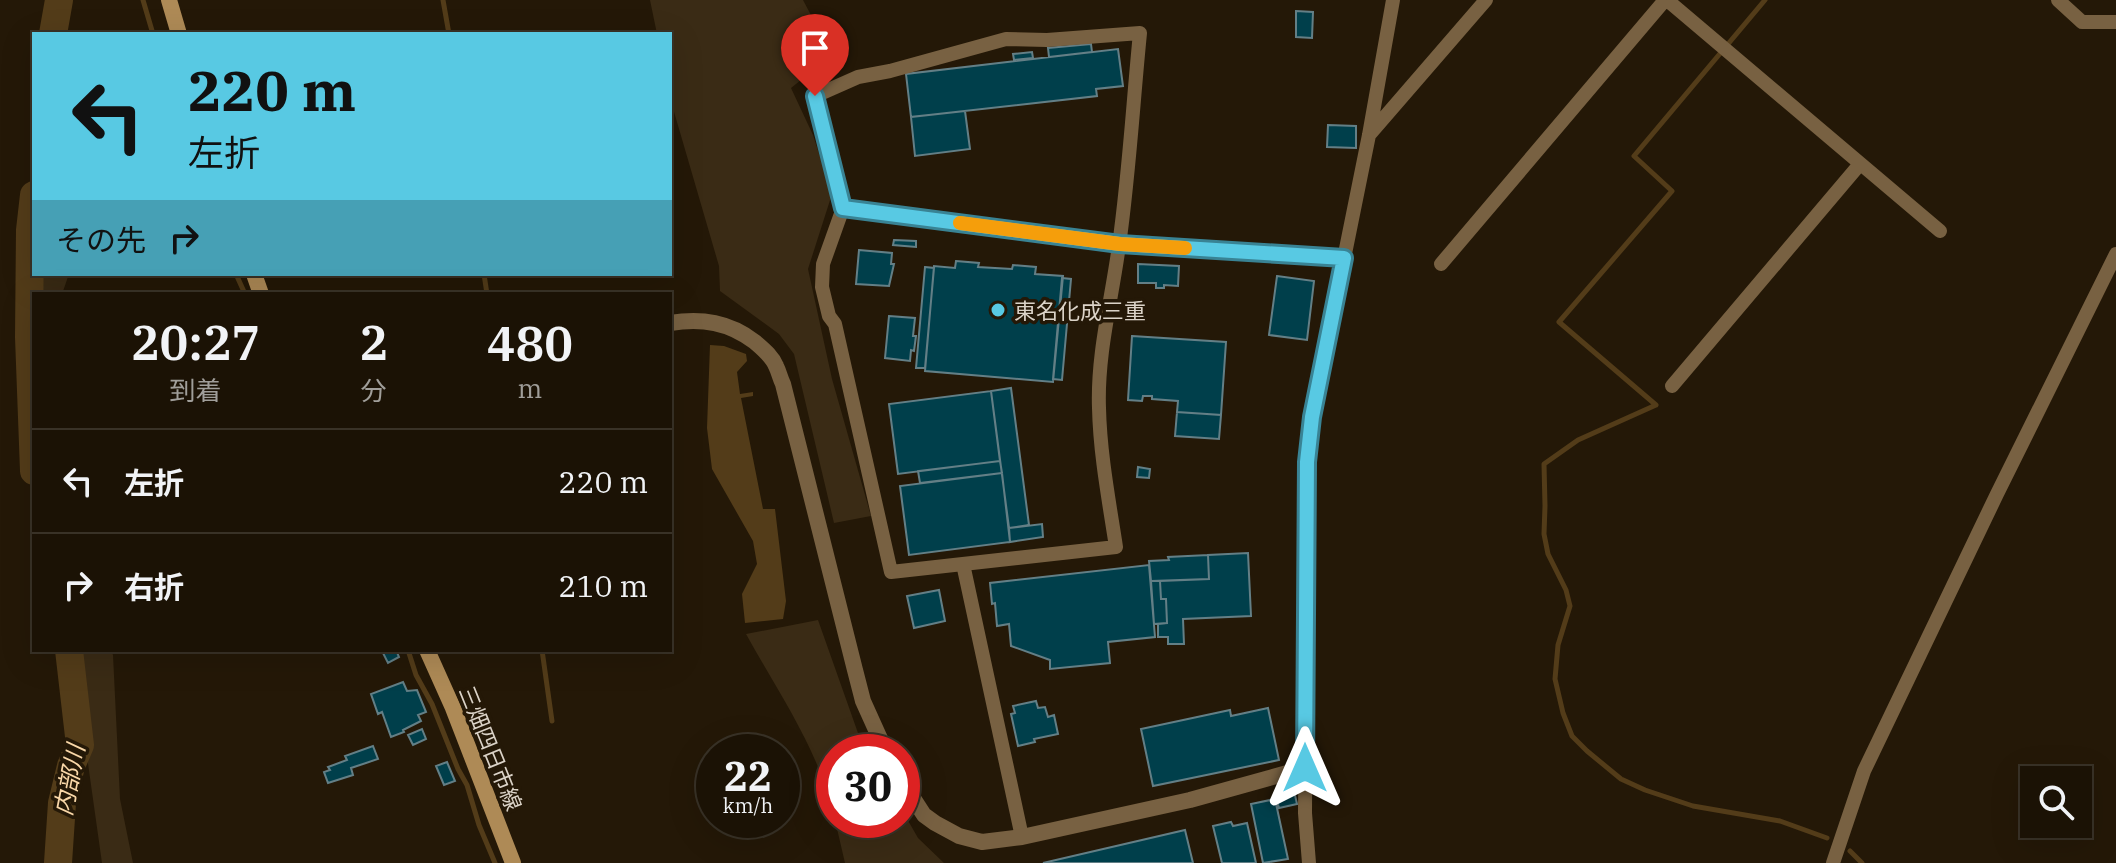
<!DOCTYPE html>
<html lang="ja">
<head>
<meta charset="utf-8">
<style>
  body { margin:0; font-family:"IBM Plex Serif","Noto Sans JP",serif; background:#241b0f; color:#f1f3f6; height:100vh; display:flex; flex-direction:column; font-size:30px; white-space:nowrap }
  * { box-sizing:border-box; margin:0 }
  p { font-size:26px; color:#a09e9a }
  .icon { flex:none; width:44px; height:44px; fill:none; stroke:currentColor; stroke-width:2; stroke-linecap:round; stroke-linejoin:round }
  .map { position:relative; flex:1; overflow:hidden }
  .drawer { position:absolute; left:32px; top:292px; width:640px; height:360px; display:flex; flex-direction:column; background:#1b1205; border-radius:0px; box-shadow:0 8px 32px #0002,0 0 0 2px #393227 }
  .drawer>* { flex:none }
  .guide { position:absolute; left:32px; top:32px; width:640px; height:244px; border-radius:0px; box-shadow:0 8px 32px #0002,0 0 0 2px #393227; background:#58c9e3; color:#111; overflow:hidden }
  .tools { position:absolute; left:2020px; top:766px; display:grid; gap:16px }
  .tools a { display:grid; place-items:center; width:72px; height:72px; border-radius:0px; background:#1b1205; box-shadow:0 8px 32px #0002,0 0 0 2px #393227; font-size:40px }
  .speed { position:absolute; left:696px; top:734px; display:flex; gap:16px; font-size:40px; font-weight:700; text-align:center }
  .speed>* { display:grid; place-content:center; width:104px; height:104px; border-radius:50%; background:#1b1205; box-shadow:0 8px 32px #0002,0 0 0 2px #393227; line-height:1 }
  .speed small { font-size:20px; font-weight:400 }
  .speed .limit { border:12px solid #d22; background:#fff; color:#111 }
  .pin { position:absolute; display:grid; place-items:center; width:68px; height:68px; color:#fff; margin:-82px -34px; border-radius:50% 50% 50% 0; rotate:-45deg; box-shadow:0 0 8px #0007 }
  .pin .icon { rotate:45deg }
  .me { position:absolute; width:88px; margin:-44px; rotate:0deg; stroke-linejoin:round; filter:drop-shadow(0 0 6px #0008) }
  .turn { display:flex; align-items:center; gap:28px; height:168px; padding:0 24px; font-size:36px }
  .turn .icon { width:104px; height:104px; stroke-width:2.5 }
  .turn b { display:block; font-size:56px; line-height:68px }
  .then { display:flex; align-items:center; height:76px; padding:0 24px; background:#0003; gap:16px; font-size:30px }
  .eta { display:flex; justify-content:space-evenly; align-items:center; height:136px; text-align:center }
  .eta b { font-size:48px; font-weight:600; line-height:56px }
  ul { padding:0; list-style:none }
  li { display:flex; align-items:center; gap:24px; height:104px; padding:0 24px; border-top:2px solid #393227 }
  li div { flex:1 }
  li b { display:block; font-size:30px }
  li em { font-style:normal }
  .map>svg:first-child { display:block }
</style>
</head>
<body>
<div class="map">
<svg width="2116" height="863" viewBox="0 0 2116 863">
  <rect width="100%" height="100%" fill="#241807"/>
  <!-- green -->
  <path fill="#3a2b15" d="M650,0H803C815,23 826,38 821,64L791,88L813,135L832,194L808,269L832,379L871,516L834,523L794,354L779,334L720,291L719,266L670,98V34H657Z
    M37,274H69L62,294H36Z
    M818,620L858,733L869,752H834V816C819,750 778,692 746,634Z
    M72,650H111L113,655L120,799L133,863H102Z
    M902,810L918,838L944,863H845L835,820H902Z"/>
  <!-- water -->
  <path fill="#533c19" d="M710,345L724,346L746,354L747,361L737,372L740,394L753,392V396L741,398L763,509H775L786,601L783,619L745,623L742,594L757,564L753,541L712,469L707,428Z"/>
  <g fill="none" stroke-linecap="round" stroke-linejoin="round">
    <!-- stream -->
    <path stroke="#533c19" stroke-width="5" d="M143,0L153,34
      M443,0L449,34
      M1765,0L1634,156L1672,191L1559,322L1656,405L1578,440L1544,464L1545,506L1544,534L1548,554L1566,590L1570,606L1558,645L1555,679L1563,713L1572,736L1587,751L1621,779L1645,790L1693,806L1780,821L1827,838
      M236,274L245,294
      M484,274L487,294
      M408,650L416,675L432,704L458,769L467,785L479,825L495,863
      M542,650L552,721
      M1850,851L1862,863"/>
    <!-- river -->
    <path stroke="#533c19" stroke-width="28" d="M53,34L59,0
      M34,195L30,230L29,337L34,471
      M58,863L62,803L71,766L80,745L69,650"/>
  </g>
  <!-- building -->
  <path fill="#003f4b" stroke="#637f86" stroke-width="2" d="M1296,11L1313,12L1312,38L1296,37Z
    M1091,44L1092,52L1049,57L1048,48Z
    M1118,49L1123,86L1096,89L1097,96L911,117L906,74Z
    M1032,52L1033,58L1014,60L1013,54Z
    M965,111L970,149L915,156L911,117Z
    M1328,125L1356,126V148L1327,147Z
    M894,240L916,241V247L893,245Z
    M859,250L892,253L891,264H894L889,286L856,284Z
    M956,261L979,263L978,267L1012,269L1013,265L1036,267L1035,274L1063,276L1053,382L925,371L934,266L955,268Z
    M1138,264L1179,266L1178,286L1164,285V288H1156V283H1138Z
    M925,267L934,268L925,368H916Z
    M1277,276L1314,281L1307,340L1269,335Z
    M1062,278L1071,279L1062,380L1053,379Z
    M889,316L915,318L913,336H916L914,351L911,350L910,361L885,358Z
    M1132,336L1226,342L1221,415L1177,412L1178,401L1152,399V396H1143L1142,401L1128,400Z
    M1011,388L1029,525L1009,528L991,391Z
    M991,391L1000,461L898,474L889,404Z
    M1177,412L1221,415L1219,439L1175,436Z
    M1000,461L1002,473L920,483L918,471Z
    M1138,467L1150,469L1149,478L1137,477Z
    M1002,473L1010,542L909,555L900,486Z
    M1042,524L1043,537L1010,542L1009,528Z
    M1248,553L1251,616L1183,619L1184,644H1168V637H1158V624L1167,623L1166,599H1161L1160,581L1209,579L1208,555Z
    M1208,555L1209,579L1151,581L1149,561L1169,560L1168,557Z
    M1149,565L1155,637L1108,642L1110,663L1050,669V660L1011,646L1009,624L997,626L995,603L992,604L990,583Z
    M1151,581H1160L1161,599H1166L1167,623L1154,624Z
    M939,590L945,621L914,628L907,596Z
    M384,650H396L399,657L388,663L382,651Z
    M403,682L407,691L417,690L426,712L418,715L421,721L403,730L404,732L391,737L382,712L378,714L371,694Z
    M1036,701L1038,708L1045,707L1048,717L1054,715L1058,734L1034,739L1035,742L1018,746L1011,714L1015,713L1013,706Z
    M1268,708L1279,760L1153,786L1141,729L1230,710L1231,716Z
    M422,729L426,739L413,745L408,735Z
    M373,746L378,759L351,768L353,775L328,783L324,772L330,770L328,767L347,760L345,756Z
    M447,762L455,781L444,785L436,766Z
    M1294,791L1297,804L1279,808L1275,795Z
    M1275,799L1288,859L1263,863L1251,804Z
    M1231,822L1233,826L1247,823L1256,863H1222L1213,826Z
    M1185,830L1193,863H1043Z"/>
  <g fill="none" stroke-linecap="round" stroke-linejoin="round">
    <!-- minor -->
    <path stroke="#786142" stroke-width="14" d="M1667,0L1940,231
      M2058,0L2082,22H2116
      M1140,33C1133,103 1129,175 1119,245C1112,299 1097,353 1099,408C1100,454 1109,501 1116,547L891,572L835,324L829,316L822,287L823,264L843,208L815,96L858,77L890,71L1006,39L1047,40Z
      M1370,134L1486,0
      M843,208L1120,244L1344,258
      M1441,264L1665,0
      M1672,386L1860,164
      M963,564L1022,837
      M1309,863L1305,813L1307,462L1312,417L1369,135L1393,0
      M1833,863L1864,771L1997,494L2116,254"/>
    <!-- tertiary -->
    <path stroke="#786142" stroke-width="16" d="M670,323C702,318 729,322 755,342C763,349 772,356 776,366C779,372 780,378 783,384L855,670L863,701L886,752
      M902,781L924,815L935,823L959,836L982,842L1022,837L1190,800L1305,768"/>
    <!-- secondary -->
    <path stroke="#ae8a56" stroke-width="16" d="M169,0L179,34
      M254,274L261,294
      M427,650L453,708L513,863"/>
  </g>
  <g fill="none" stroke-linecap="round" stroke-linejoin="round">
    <defs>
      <path id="route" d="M815,96L843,208L1120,244L1344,258L1312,417L1307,462L1305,768"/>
    </defs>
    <!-- route casing -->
    <use href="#route" stroke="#398394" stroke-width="20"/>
    <!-- route -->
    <use href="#route" stroke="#58c9e3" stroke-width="14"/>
    <!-- slow -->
    <path stroke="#f59e0b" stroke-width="14" d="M960,223L1120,244L1185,248"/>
  </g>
  <!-- markers -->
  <circle fill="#58c9e3" stroke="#241807" stroke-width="3" cx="998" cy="310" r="8"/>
  <g text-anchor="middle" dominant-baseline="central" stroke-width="7" stroke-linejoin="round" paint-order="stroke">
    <!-- poi labels -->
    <g font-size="22" fill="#dbd3c8" stroke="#241807" text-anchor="start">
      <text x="1014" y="310">東名化成三重</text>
    </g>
    <!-- street labels -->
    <g font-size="22" fill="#dbd3c8" stroke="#241807">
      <text transform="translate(491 748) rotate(68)">三畑四日市線</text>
    </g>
    <!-- water labels -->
    <g font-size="24" font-style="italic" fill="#f9d7a8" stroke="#241807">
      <text transform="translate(69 780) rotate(-79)">内部川</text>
    </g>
  </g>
</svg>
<div class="tools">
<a><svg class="icon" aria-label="search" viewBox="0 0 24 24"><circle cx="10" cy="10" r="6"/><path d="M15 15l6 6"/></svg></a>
</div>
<div class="speed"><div>22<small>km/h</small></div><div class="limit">30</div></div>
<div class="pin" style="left:815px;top:96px;background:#d93025"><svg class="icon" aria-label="arrive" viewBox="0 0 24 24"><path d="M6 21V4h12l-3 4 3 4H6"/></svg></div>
<svg class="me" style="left:1305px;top:768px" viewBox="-20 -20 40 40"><path d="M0-17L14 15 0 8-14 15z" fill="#58c9e3" stroke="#fff" stroke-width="4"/></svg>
<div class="guide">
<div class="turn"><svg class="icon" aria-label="left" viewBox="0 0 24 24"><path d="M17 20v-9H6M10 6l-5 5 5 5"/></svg><div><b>220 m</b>左折</div></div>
<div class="then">その先<svg class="icon" aria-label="right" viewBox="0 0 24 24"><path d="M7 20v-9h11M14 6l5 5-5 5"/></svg></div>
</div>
<section class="drawer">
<div class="eta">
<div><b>20:27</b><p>到着</p></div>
<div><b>2</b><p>分</p></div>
<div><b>480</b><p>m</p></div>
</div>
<ul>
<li><svg class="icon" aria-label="left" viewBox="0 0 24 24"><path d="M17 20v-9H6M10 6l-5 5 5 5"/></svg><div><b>左折</b></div><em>220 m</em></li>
<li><svg class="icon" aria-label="right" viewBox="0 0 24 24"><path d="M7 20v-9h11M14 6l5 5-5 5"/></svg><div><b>右折</b></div><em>210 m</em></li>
</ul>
</section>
</div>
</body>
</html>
